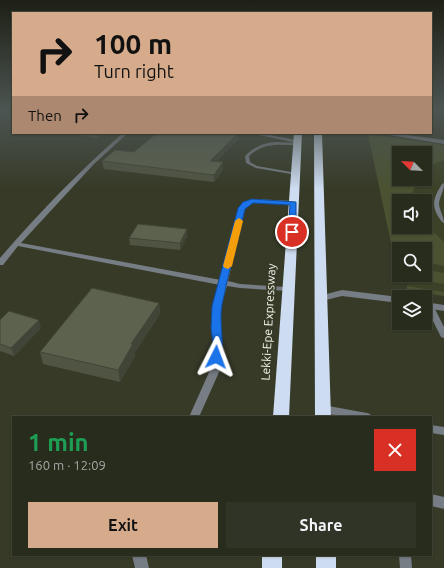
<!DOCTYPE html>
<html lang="en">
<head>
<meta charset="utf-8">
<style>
  body { margin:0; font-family:Ubuntu,sans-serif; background:#303426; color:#f1f3f6; height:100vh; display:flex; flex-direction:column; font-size:15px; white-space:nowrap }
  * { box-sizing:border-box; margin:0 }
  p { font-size:13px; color:#a5a7a4 }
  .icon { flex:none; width:22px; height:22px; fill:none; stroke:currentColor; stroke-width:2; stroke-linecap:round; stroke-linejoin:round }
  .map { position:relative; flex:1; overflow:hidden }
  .side { position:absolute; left:12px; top:416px; width:420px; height:140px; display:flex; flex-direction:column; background:#282c1d; border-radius:0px; box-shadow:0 1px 3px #0004,0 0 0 1px #44483b }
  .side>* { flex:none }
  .banner { position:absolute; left:12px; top:12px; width:420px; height:122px; border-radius:0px; box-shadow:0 1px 3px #0004,0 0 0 1px #44483b; background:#d6ab8b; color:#111; overflow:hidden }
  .needle { width:26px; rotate:294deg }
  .controls { position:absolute; left:392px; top:146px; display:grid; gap:8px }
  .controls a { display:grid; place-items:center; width:40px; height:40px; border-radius:0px; background:#282c1d; box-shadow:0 1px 3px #0004,0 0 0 1px #44483b; font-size:20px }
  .pin { position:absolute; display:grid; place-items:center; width:34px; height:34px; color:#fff; margin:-17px; border:2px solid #fff; border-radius:50%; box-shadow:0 1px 4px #0007 }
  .me { position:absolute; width:44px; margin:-22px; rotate:3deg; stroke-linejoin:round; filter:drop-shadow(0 0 3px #0008) }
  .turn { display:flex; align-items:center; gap:14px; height:84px; padding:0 16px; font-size:18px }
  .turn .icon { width:52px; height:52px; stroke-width:2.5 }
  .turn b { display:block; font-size:28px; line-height:34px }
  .then { display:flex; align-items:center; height:38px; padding:0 16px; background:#0003; gap:8px; font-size:15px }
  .round { display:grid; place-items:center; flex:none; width:42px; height:42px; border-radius:0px; background:#303426 }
  .overview { display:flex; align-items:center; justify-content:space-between; height:68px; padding:0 16px }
  h1 { font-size:24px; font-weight:600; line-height:30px; color:#1e9e55 }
  .cta { display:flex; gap:8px; margin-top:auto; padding:8px 16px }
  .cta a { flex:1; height:46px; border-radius:0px; background:#d6ab8b; color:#111; font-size:16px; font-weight:600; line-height:46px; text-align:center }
  .cta a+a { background:#303426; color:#f1f3f6 }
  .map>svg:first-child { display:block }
</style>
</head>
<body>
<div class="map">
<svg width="444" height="568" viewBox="0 0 444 568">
  <rect width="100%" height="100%" fill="#363a27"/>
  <!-- built -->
  <path fill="#3c4228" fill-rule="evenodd" d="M368,134L444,145V296L407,290L408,278L396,275L398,265L399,275H425V249H399V258L394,257ZM399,153H425V179H399ZM399,201H425V227H399Z"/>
  <!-- green -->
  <path fill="#4a5231" d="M368,134L444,145V160L432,165L425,172V153H399V179H420L413,190V201H399V227H425V224L444,242V266L425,262V249H399V258L394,257Z
    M427,270L444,273V284L426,281Z
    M407,286L444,292V296L407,290Z"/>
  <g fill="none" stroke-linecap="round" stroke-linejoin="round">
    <!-- lane -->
    <path fill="#777d85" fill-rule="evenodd" d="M276,142L297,143L299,144L297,145C277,145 265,142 249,156L250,162L257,166L297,173V175L256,168L246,163L245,156C254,147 263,143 276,142Z
      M444,183C444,191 440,196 439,203C439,210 444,216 444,223L442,222C431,207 432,200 442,184Z
      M426,303H432L444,327V338L441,337L425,305Z
      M323,405L367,413L370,414L372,417H347L323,413L320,412L318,409L320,406Z
      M431,425L444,427V435L431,433Z
      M399,555H411L412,568H400Z"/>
    <!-- street -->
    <path fill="#777d85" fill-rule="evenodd" d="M123,133H128L94,164L21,243L221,280L239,208L244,202L252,199L294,201L297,203L294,205L253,203L248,204L245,208L228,281L240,284L288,287L292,289L288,291L240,288L227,286L221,306L220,328L223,344L220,370L199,417H189L210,370L213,344L212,328L213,306L220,285L18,246L3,265H0V258C38,214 79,171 123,133Z
      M249,133H260L300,141L297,143Z
      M381,133H393L444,140V144L383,134Z
      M342,290L399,297V303L342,296L322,301L318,298L319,296Z
      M425,302L444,305V311L425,308Z
      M431,494L444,497V509L431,506Z
      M132,555H146L149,568H135Z"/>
    <!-- highway -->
    <path fill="#cedcf1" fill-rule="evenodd" d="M294,133H302L289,417H273Z
      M314,133H322L331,417H315Z
      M262,555H282V568H262Z
      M316,555H336V568H316Z"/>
  </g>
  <!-- wall -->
  <path fill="#505443" d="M65,133H103L97,138Z
    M157,133H239V138L216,162L223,170L214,182L104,169L102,161L134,152Z
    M187,229V236L180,250L130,245L129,238Z
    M159,303L160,314L135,352V356L120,382L43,364L40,352Z
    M0,320L41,328L14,356L0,351Z"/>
  <!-- shaded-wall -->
  <path fill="#414537" d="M96,133H103L97,138Z
    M238,133H239V138L210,168V161Z
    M223,162V170L214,182V175Z
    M187,229V236L180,250V243Z
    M159,303L160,314L135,352V356L120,382L118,370L131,344Z
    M39,320L41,328L14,356L11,348Z"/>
  <!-- building -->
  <path fill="#5d624e" stroke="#414537" d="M157,133H238L210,161L223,162L214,175L102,161L115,150L134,152Z
    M138,224L187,229L180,243L129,238Z
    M92,288L159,303L131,344H133L118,370L40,352Z
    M9,311L39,320L11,348L0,344V320Z"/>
  <!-- sky -->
  <linearGradient id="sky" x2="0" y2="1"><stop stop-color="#1e2015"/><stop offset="0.58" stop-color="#4c5552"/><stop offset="1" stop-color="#4c5552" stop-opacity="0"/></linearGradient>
  <rect width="444" height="189" fill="url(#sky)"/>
  <!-- route -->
  <path fill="#1a73e8" stroke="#114b97" d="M252,199L296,202V232L292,234L288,232L290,205L253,203L245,209C238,241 228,273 222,305C219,322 224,340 222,357L216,361L211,357L213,344L211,328L212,306L238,208L243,202Z"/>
  <!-- slow -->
  <path fill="#f59e0b" d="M239,218L243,221L232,266L228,269L225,268L223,266L235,221Z"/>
  <g text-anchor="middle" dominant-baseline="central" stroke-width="4" stroke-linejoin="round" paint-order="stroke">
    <!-- street labels -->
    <g font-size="12" fill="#f2f5e9" stroke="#363a27">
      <text transform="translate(268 322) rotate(-87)">Lekki-Epe Expressway</text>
    </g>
  </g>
</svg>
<div class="controls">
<a><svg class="needle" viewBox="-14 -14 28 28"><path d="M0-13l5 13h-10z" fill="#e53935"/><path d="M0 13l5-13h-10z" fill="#a5a7a4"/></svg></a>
<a><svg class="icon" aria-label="sound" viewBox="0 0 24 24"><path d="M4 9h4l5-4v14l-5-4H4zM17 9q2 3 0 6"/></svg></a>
<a><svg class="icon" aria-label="search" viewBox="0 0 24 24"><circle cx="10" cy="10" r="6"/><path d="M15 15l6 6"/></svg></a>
<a><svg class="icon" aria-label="layers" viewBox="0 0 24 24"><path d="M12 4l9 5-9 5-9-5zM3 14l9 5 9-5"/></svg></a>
</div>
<div class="pin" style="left:292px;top:232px;background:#d93025"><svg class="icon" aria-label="arrive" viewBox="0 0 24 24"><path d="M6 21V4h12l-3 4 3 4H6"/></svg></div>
<svg class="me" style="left:216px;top:357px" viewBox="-20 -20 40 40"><path d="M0-17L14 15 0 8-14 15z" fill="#1a73e8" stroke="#fff" stroke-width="4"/></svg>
<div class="banner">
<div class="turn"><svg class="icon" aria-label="right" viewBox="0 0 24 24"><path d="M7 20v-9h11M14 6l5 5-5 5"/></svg><div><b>100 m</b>Turn right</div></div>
<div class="then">Then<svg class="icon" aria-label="right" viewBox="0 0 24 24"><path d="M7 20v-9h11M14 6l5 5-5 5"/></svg></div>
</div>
<section class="side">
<div class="overview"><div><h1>1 min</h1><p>160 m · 12:09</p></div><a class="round" style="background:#d93025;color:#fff"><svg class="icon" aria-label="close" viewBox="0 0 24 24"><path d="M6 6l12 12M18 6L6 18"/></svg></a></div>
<div class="cta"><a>Exit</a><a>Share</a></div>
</section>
</div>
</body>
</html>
